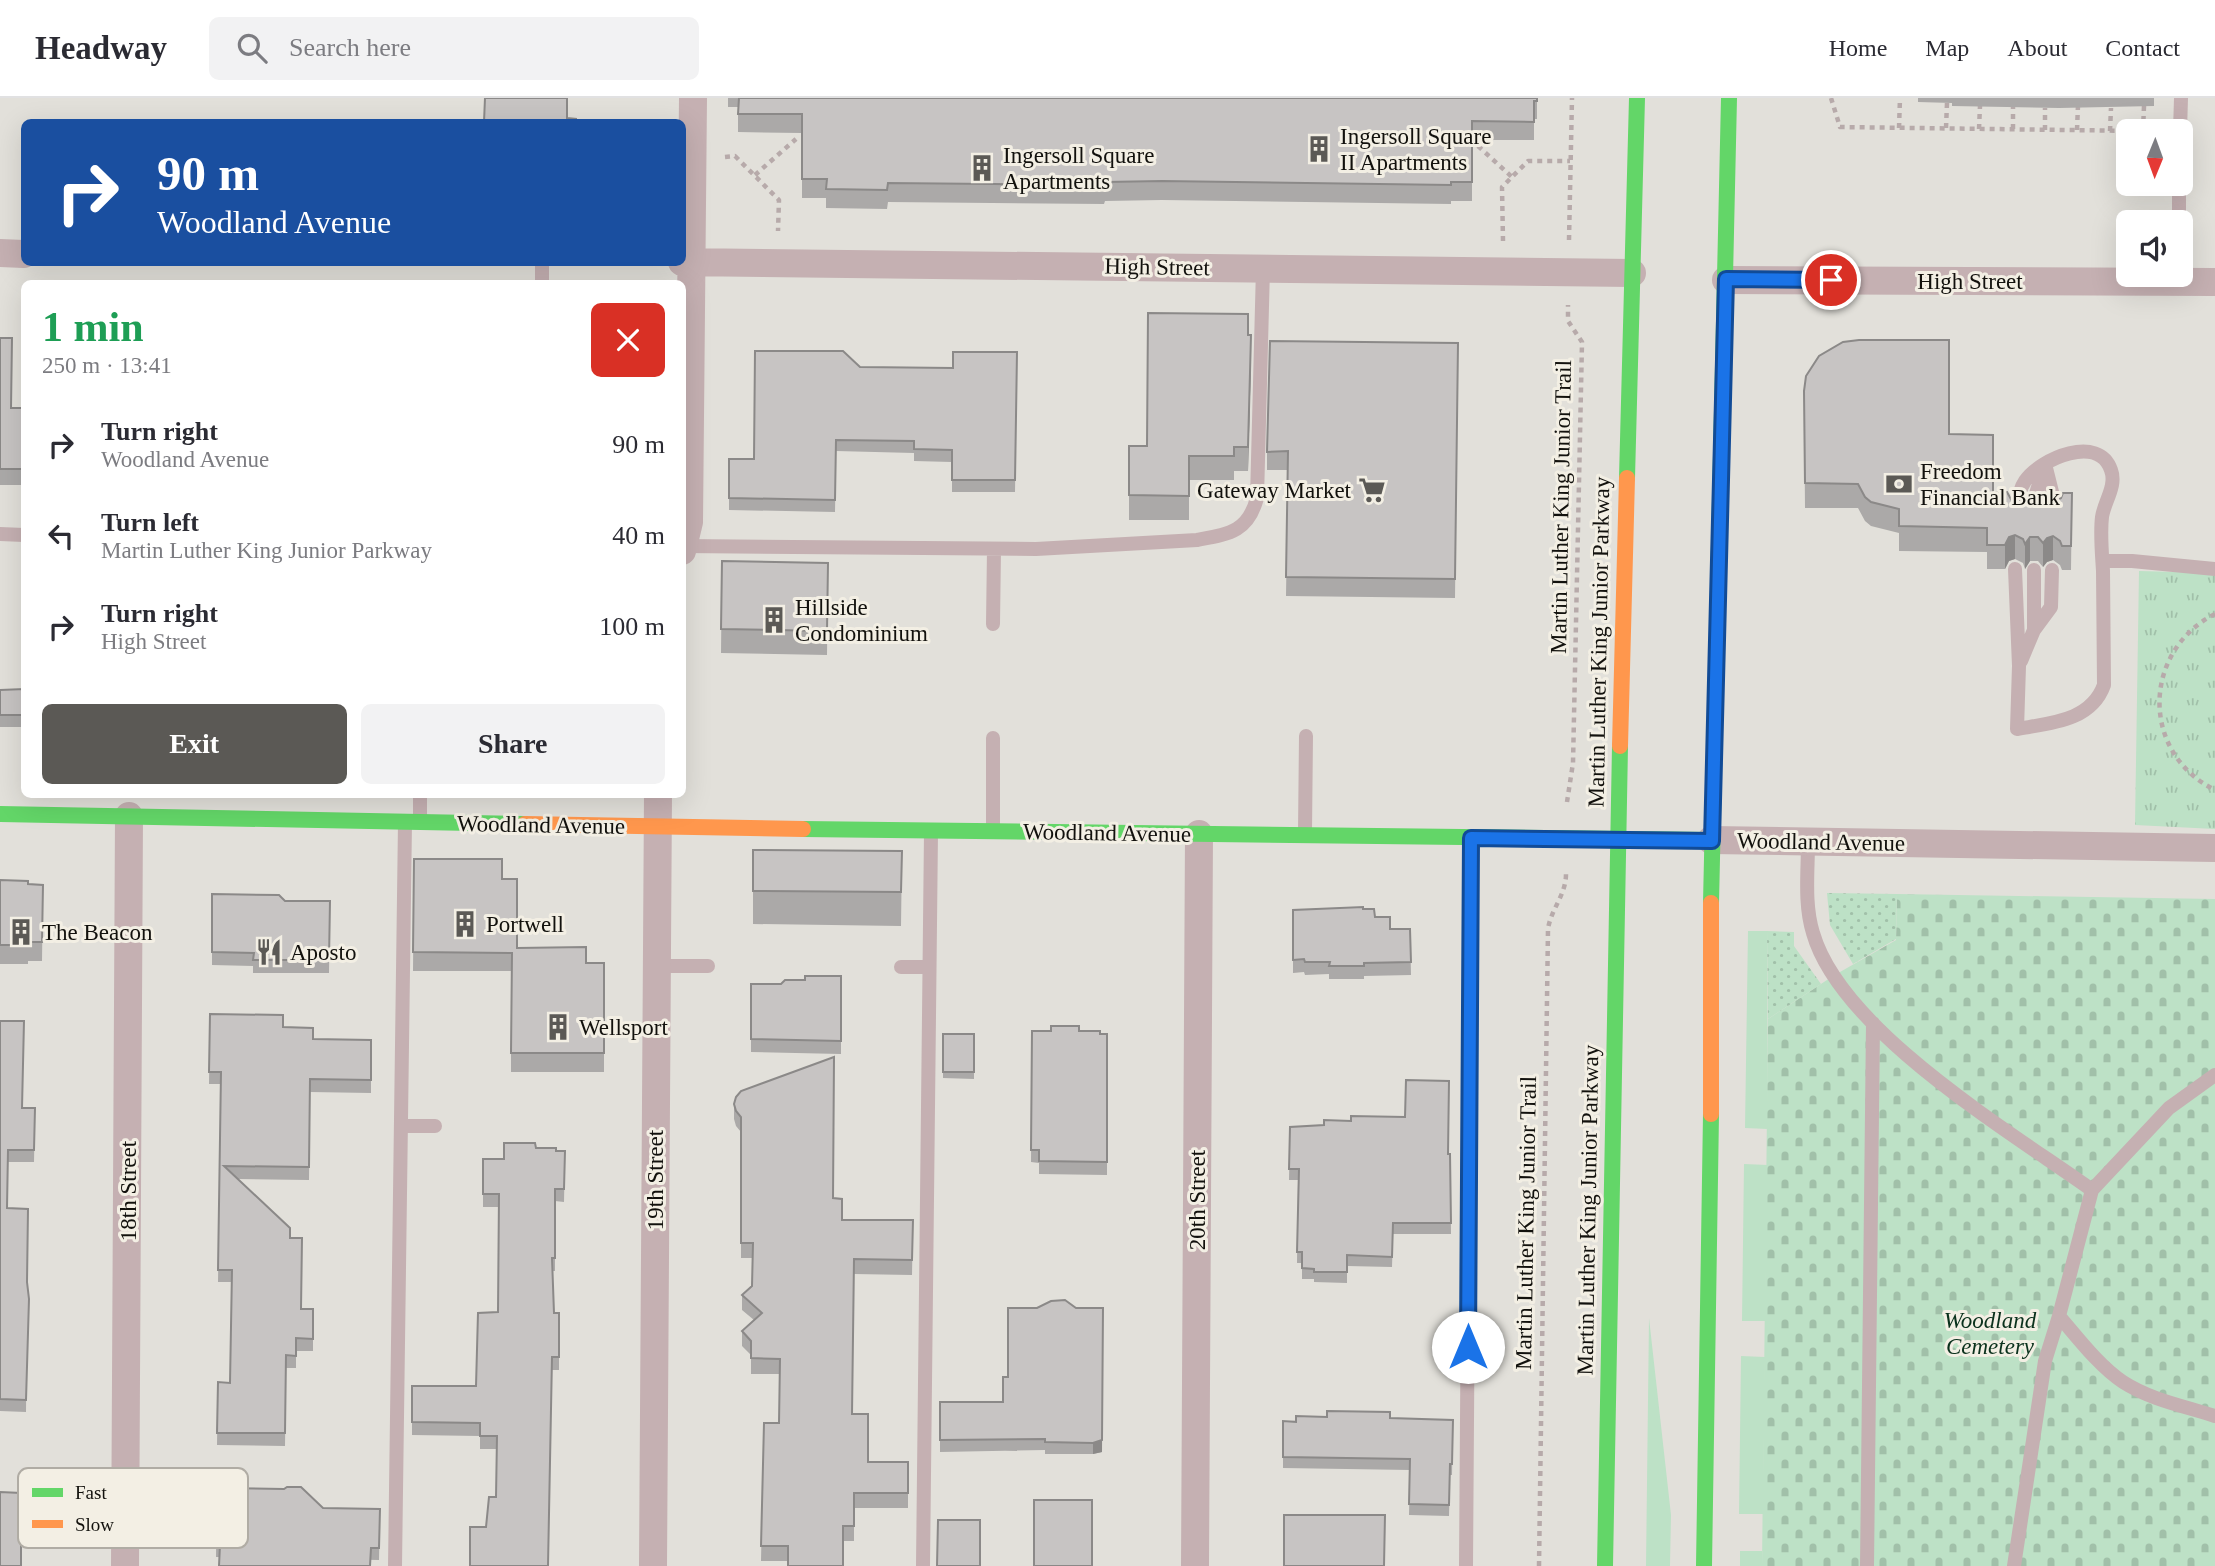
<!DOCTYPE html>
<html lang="en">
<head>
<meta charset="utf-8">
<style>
  body { margin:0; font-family:Georgia,serif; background:#f2f2f3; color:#2b2b33; height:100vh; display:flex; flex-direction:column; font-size:26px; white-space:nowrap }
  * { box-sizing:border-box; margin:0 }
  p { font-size:23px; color:#7c7c81 }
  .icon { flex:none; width:38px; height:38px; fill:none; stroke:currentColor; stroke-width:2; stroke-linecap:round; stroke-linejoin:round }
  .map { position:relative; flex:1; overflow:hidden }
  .drawer { position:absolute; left:21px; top:182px; width:665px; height:518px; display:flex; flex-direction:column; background:#fff; border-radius:10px; box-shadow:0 7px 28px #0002 }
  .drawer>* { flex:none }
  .guide { position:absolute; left:21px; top:21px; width:665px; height:147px; border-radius:10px; box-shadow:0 7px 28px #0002; background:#1a4fa0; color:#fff; overflow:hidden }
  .needle { width:46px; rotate:181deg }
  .buttons { position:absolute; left:2116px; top:21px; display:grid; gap:14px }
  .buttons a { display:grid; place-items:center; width:77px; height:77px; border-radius:10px; background:#fff; box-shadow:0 7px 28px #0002; font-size:35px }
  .pin { position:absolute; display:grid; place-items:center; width:60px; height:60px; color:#fff; margin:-30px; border:4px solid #fff; border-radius:50%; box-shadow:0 2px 7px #0007 }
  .me { position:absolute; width:77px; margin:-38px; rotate:0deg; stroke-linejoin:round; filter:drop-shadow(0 0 5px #0008) }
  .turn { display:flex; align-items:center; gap:24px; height:147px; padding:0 21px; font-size:32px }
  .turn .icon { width:91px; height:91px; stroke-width:2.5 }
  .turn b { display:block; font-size:49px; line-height:60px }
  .round { display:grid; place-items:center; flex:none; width:74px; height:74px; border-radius:10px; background:#f2f2f3 }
  .head { display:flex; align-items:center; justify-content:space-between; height:119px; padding:0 21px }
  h1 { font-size:42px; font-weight:600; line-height:52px; color:#1e9e55 }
  .primary-button { display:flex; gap:14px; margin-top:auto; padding:14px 21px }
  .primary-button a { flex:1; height:80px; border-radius:10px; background:#5b5955; color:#fff; font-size:28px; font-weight:600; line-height:80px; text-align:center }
  .primary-button a+a { background:#f2f2f3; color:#2b2b33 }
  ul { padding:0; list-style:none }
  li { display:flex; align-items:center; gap:21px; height:91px; padding:0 21px }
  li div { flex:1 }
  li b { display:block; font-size:26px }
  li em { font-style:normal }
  header { display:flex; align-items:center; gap:42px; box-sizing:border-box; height:98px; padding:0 35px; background:#fff; border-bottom:2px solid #e1e1e2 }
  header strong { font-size:33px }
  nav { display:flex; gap:38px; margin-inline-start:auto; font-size:24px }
  .search { width:490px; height:63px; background:#f2f2f3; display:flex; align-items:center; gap:18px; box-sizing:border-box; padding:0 24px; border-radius:10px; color:#7c7c81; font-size:26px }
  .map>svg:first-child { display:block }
</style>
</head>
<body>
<header>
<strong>Headway</strong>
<div class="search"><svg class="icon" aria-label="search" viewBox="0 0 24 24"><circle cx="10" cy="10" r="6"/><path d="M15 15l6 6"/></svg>Search here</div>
<nav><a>Home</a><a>Map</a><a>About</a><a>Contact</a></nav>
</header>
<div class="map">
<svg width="2215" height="1468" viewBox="0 0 2215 1468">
  <defs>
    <pattern id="cemetery-stones" width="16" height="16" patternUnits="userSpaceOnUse" patternTransform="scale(1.75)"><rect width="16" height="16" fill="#bde1c6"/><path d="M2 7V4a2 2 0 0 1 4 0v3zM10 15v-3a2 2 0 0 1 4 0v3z" fill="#a1c0a9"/></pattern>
    <pattern id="park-tufts" width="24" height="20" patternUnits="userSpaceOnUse" patternTransform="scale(1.75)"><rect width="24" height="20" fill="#bde1c6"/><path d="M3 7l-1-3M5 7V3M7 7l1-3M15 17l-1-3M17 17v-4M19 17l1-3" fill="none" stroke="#a1c0a9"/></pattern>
    <pattern id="garden-dots" width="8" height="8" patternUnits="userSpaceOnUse" patternTransform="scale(1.75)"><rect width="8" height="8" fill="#bde1c6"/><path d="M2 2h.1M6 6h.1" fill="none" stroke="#a1c0a9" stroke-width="1.8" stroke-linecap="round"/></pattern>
  </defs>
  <rect width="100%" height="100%" fill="#e2e0da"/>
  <!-- grass -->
  <path fill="#bde1c6" d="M1748,833H1767L1768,1031L1745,1030Z
    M1744,1066L1768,1067L1765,1223H1742Z
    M1649,1220L1671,1417L1670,1468H1646Z
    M1741,1258L1765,1259L1763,1416H1739Z
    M1740,1453H1762V1468H1740Z"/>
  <!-- cemetery -->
  <path fill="url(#cemetery-stones)" d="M1897,796L2215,801V1468H1762L1768,921L1833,878L1896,842Z"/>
  <!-- park -->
  <path fill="url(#park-tufts)" d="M2139,473L2215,475V731L2135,727Z"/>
  <!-- garden -->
  <path fill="url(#garden-dots)" d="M1827,795L1897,796L1896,841L1853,866L1830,827Z
    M1767,833L1794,834V848L1821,886L1768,921Z"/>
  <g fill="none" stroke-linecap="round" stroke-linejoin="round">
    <!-- path -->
    <path stroke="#b7aaaa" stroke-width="4.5" stroke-dasharray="5 5" stroke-linecap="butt" d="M1831,0L1840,29L2142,33
      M1899,30L1900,0
      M1946,30L1947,5
      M1979,31L1980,8
      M2013,31V6
      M2045,32V10
      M2077,32L2078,7
      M2110,33L2111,10
      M2143,33L2144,8
      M1478,48L1512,79
      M725,59L735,58L779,102L778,133
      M755,77L796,41
      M1569,142L1572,0
      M1503,143L1502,89L1528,63H1570
      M2215,516C2142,553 2140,655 2215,692
      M1567,704L1573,665L1582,244L1568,223V207
      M1539,1468L1548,831C1551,811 1566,797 1566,776"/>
    <!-- lane -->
    <path stroke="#c5b0b2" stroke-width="14" d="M2180,33L2181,0
      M2179,124V86
      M542,186V164
      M2045,366L2053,398V419
      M2034,419L2035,399L2045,366
      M0,436L24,437
      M682,448L1036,451L1197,442C1229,436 1248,434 1257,400L1263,170
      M2103,463H2132L2215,471
      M2015,471L2019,568L2017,631C2051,625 2091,623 2104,587C2104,549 2103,511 2103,473C2102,456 2100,436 2102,419C2104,404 2117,388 2111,372C2099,336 2041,360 2025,383C2018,393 2017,406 2017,419
      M993,526L994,451
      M2034,532L2051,509L2052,472
      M2021,563L2034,532V472
      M993,640V733
      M420,723V696
      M1305,734L1306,638
      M1808,744C1808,774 1804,806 1813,835C1841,933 2011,1034 2092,1092
      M656,868H708
      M901,869H929
      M2215,977L2169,1010L2092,1092L2059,1218C2078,1240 2099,1268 2123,1284C2151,1302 2184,1308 2215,1318
      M401,1028H435
      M395,1468L405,724
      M923,1468L931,734
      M1466,1468L1471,741
      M1867,1468L1873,925
      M2014,1468L2045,1263L2059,1218"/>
    <!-- street -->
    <path stroke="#c5b0b2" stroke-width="28" d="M0,155L24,156
      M682,164L1632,175
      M1726,182L2215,184
      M682,453L689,424L693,0
      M1711,742L2215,750
      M125,1468L129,718
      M653,1468L658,696
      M1195,1468L1199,736"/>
    <!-- fast -->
    <path stroke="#63d668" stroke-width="16" d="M1627,380L1637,0
      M0,716L525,726
      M803,731L1711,742
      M1711,805L1729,0
      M1605,1468L1620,648
      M1704,1468L1711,1016"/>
    <!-- slow -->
    <path stroke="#ff974d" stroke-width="16" d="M1620,648L1627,380
      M525,726L803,731
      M1711,1016V805"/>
  </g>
  <!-- wall -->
  <path fill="#aba9a8" d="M728,0H1537V21H1534V42H1472V103H1451V106L1162,102L1105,103L1104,106L888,104L887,111L826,110V100H802V35L738,34V9H728Z
    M1918,0H2154V8L2059,10L1952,8V5L1918,4Z
    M1248,237L1251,261L1248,373H1234V382H1189V422H1129V348H1147Z
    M0,240L11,310H24V387H0Z
    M1458,245L1455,500L1286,498L1288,372H1267V354Z
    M1017,254L1015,394H952V364L914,363V355L836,353L835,414L729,412V361H754L860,269L953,270Z
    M1804,293L1949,336L1993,394L2012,403L2018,404L2048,403L2054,404L2072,395L2071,472H2062L2060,467L2053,462L2047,464L2043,469L2038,463H2030L2025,471L2023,465L2015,461L2009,463L2005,471H1987V454L1899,453V435L1871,428L1865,423L1858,410H1805Z
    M722,463L828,465L827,557L721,555Z
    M24,591V629H0V592Z
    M753,752L902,753L901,828L753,826Z
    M414,761L502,781L517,850L586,865H604V974H511V873H413Z
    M0,782L28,786L43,787L42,863H28V866H0Z
    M212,796L285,803H330L329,875H253V868L212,867Z
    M1363,811L1390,831H1410L1411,877L1364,878V881H1329V876L1305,877L1304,874L1293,875V812Z
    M841,878V956L751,954V886H781Z
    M210,916L283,929L313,941L371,942V995L310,994L309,1082L238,1081L290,1140L301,1211H313V1253H296V1270H286L285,1348L217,1347L218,1284L230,1285L232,1184H218L221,986H209Z
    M0,923L22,1010H35L34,1064H8L7,1110L28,1111L26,1314L0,1313Z
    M1032,933H1079L1107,936V1077L1039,1076V1065L1031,1064Z
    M943,936H974V981L943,980Z
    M734,1006L833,1100L842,1122H913L912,1177L854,1176L852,1316L868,1364H908V1410H854V1443H843L788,1463H761L764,1325H779L780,1276H751V1257L742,1248V1233L754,1222L742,1212V1197L752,1188L753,1160H741V1034L736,1028L734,1021Z
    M1290,1029L1450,1056L1451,1136H1393L1392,1169L1347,1168V1185L1314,1184V1181H1302V1165H1297L1298,1082H1289Z
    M536,1050L565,1053L564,1104L555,1103V1173H552L554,1215H559V1272H552L486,1429L496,1399L497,1351H480V1338L412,1337V1288H476L498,1214L499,1109H483V1061H504Z
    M1008,1210L1102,1354L1093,1356H1045V1352L940,1354V1304H1003L1008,1279Z
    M1390,1320L1453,1322L1452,1377H1450L1449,1418L1409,1417L1410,1372L1283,1370V1323Z
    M217,1390L284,1391L323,1410L380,1411L379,1462L216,1459Z"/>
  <!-- shaded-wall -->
  <path fill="#8b8988" d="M1251,237V261L1248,373V349Z
    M2015,437V461L2009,463L2005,471V447L2009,439Z
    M2053,438V462L2047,464L2043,469V445L2047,440Z
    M2030,439V463L2025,471V446Z
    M1103,1210L1102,1354L1093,1356V1345Z"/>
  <!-- building -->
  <path fill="#c7c4c3" stroke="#8b8988" stroke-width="2" d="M485,0H567V20L576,21V24H484Z
    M739,0H1537V3H1534V24L1472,23V84H1451V87L1162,83L1105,84L1104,87L888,85L887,92L826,91L827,81H802V16H738Z
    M322,23L424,24H322Z
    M1148,215L1248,216V237H1251L1248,349H1234V358H1189V398L1129,397V348H1147Z
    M0,240H12L11,310H24V371H0Z
    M1859,242H1949V336L1993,337V394H2007L2012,403L2018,404L2026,399L2029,403H2038L2044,396L2048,403L2054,404L2061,400L2063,395H2072L2071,448H2062L2060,443L2053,438L2047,440L2043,445L2038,439H2030L2025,446L2023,441L2015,437L2009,439L2005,447H1987V430L1899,428V411L1871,404L1865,399L1858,386L1805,385L1804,293L1806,278L1819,258L1843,244Z
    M1270,243L1458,245L1455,481L1286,479L1288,353L1267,354Z
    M755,253H843L860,269L953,270V254H1017L1015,382H952V352L914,351V343L836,342L835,402L729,400V361H754Z
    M722,463L828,465L827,533L721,531Z
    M24,591V617H0V592Z
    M753,752L902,753L901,794L753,793Z
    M414,761H502V781H517V850L586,849V865H604V955H511L512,855L413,854Z
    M0,782L28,783V786L43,787L42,844H28V847H0Z
    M212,796L279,797L285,803H330L329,862H253L254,855L212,854Z
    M1363,809V811H1374L1375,819H1390V831H1410L1411,864L1364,865V868H1329L1330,864H1305L1304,861L1293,862V812Z
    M805,878H841V943L751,941V886H781L785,882H805Z
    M210,916L283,917V929L313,930V941L371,942V982L310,981L309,1069L224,1068L290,1130V1140H302L301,1211H313V1241L296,1240V1258L286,1257L285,1335H217L218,1284L230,1285L232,1172H218L221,974H209Z
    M0,923H24L22,1010H35L34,1052H8L7,1110L28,1111L27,1184L29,1201L26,1302L0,1301Z
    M1051,928H1079V933H1100V936H1107V1064L1039,1063V1052H1031L1032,933H1051Z
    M943,936H974V974H943Z
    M834,959L833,1100L842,1101V1122H913L912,1162L854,1161L852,1316H868V1364H908V1395H854V1428H843V1468H788V1448H761L764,1325H779L780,1261L751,1260V1243L742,1233L762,1215L742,1197L752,1188L753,1145H741V1019L736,1013L734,1006L736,999L741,993Z
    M1406,982L1449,983L1448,1056H1450L1451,1125H1393L1392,1159L1347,1157V1174H1314V1171L1302,1170V1154H1297L1299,1071H1289L1290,1029L1324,1027V1022L1351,1023V1018L1405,1019Z
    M504,1045H535L536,1050H556V1053H565L564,1091H555V1160H552L554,1215H559V1259H552L548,1468H470V1429H486L489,1399H496L497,1338H480V1325L412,1324V1288H476L478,1215L498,1214L499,1096H483V1061H504Z
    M1065,1202L1076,1210H1103L1102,1342L1093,1345L1045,1344V1341L940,1342V1304H1003V1279H1008V1210H1037L1051,1203Z
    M1327,1313L1390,1314V1320L1453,1322L1452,1366H1450L1449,1407L1409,1406L1410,1361L1283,1359V1323L1296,1324V1318L1327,1319Z
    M287,1389H301L323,1410L380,1411L379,1450H371L370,1468H219L220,1447H216L217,1390L284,1391Z
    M0,1394L21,1395V1468H0Z
    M1034,1402H1092V1468H1034Z
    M1284,1417H1385L1384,1468H1284Z
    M938,1422H980V1468H937Z"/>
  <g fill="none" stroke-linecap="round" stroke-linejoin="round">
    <defs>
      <path id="route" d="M1468,1249L1471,740L1712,743L1726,181L1831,182"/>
    </defs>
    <!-- route casing -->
    <use href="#route" stroke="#114b97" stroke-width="18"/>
    <!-- route -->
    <use href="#route" stroke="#1a73e8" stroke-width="12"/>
  </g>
  <!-- icons -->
  <defs>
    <symbol id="building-bare" viewBox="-9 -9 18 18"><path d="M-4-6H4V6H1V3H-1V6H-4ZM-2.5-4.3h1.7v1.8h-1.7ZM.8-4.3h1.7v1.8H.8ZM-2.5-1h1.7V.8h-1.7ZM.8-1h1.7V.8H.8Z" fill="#5b5955" stroke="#f3efe4" stroke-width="2.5" paint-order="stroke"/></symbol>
    <symbol id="bank-bare" viewBox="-9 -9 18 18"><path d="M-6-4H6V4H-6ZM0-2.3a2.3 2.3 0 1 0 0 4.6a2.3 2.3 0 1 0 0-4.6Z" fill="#5b5955" stroke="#f3efe4" stroke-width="2.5" paint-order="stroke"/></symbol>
    <symbol id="supermarket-bare" viewBox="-9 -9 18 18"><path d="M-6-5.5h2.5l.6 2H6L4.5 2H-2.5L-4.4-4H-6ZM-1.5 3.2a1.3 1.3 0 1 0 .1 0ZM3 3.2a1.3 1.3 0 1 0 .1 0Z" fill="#5b5955" stroke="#f3efe4" stroke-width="2.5" paint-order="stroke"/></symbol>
    <symbol id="restaurant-bare" viewBox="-9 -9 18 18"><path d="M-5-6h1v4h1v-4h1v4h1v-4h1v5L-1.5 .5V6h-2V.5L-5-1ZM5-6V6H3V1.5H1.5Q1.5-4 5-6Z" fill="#5b5955" stroke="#f3efe4" stroke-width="2.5" paint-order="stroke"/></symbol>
  </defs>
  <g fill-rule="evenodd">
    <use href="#building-bare" x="1300" y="32" width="38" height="38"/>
    <use href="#building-bare" x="963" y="51" width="38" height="38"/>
    <use href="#bank-bare" x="1880" y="367" width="38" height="38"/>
    <use href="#supermarket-bare" x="1353" y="373" width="38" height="38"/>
    <use href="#building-bare" x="755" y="503" width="38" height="38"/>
    <use href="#building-bare" x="446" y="807" width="38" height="38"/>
    <use href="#building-bare" x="2" y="815" width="38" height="38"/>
    <use href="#restaurant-bare" x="250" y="835" width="38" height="38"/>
    <use href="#building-bare" x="539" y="910" width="38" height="38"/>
  </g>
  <g text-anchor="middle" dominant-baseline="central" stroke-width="6" stroke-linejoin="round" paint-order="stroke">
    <!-- poi labels -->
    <g font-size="23" fill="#12110d" stroke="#f3efe4" text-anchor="start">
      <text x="1340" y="38">Ingersoll Square<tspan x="1340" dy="26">II Apartments</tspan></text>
      <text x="1003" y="57">Ingersoll Square<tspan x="1003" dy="26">Apartments</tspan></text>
      <text x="1920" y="373">Freedom<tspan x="1920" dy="26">Financial Bank</tspan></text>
      <text x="1351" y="392" text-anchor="end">Gateway Market</text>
      <text x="795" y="509">Hillside<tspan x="795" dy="26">Condominium</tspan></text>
      <text x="486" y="826">Portwell</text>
      <text x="42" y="834">The Beacon</text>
      <text x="290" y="854">Aposto</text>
      <text x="579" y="929">Wellsport</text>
    </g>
    <!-- street labels -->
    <g font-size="23" fill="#12110d" stroke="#f3efe4">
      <text transform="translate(1157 169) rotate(1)">High Street</text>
      <text x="1970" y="183">High Street</text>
      <text transform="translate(1561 409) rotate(-89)">Martin Luther King Junior Trail</text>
      <text transform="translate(1599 544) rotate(-89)">Martin Luther King Junior Parkway</text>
      <text transform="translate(541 727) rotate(1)">Woodland Avenue</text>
      <text transform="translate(1107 735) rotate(1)">Woodland Avenue</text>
      <text transform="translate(1821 744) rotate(1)">Woodland Avenue</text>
      <text transform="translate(655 1082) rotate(-90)">19th Street</text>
      <text transform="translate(128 1093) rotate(-90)">18th Street</text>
      <text transform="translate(1197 1102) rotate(-90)">20th Street</text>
      <text transform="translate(1588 1112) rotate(-89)">Martin Luther King Junior Parkway</text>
      <text transform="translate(1526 1125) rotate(-89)">Martin Luther King Junior Trail</text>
    </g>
    <!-- park labels -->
    <g font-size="23" font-style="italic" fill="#0a311c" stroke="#f3efe4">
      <text x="1990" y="1222">Woodland<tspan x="1990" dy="26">Cemetery</tspan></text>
    </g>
  </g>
  <!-- legend -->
  <rect x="18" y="1370" width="230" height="80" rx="10" fill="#f3efe4" stroke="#b0aca4" stroke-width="2"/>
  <rect x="32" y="1390" width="31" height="9" fill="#63d668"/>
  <rect x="32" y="1422" width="31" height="8" fill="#ff974d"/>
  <g font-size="19" fill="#12110d">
    <text x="75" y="1401">Fast</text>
    <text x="75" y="1433">Slow</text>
  </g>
</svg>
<div class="buttons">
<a><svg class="needle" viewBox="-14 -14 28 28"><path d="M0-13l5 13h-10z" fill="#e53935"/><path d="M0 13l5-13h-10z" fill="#7c7c81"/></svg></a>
<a><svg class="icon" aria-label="sound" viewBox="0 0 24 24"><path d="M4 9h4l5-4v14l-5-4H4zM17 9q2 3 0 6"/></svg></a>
</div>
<div class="pin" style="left:1831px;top:182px;background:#d93025"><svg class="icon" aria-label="arrive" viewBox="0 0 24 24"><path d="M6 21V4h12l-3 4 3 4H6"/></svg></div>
<svg class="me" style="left:1468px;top:1249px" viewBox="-20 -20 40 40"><circle r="19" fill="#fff"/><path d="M0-13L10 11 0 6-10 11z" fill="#1a73e8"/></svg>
<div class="guide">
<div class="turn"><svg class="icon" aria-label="right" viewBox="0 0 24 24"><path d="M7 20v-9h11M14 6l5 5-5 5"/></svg><div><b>90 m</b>Woodland Avenue</div></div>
</div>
<section class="drawer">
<div class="head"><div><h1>1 min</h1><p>250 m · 13:41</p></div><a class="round" style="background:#d93025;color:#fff"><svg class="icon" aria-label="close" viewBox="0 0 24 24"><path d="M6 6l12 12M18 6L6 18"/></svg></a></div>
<ul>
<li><svg class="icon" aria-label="right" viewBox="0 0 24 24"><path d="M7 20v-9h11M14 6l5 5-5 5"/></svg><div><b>Turn right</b><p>Woodland Avenue</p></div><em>90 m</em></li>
<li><svg class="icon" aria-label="left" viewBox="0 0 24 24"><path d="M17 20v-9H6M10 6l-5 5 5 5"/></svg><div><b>Turn left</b><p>Martin Luther King Junior Parkway</p></div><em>40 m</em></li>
<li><svg class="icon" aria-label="right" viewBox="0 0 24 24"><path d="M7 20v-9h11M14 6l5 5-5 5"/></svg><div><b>Turn right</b><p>High Street</p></div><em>100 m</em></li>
</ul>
<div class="primary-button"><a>Exit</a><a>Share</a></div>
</section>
</div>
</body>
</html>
